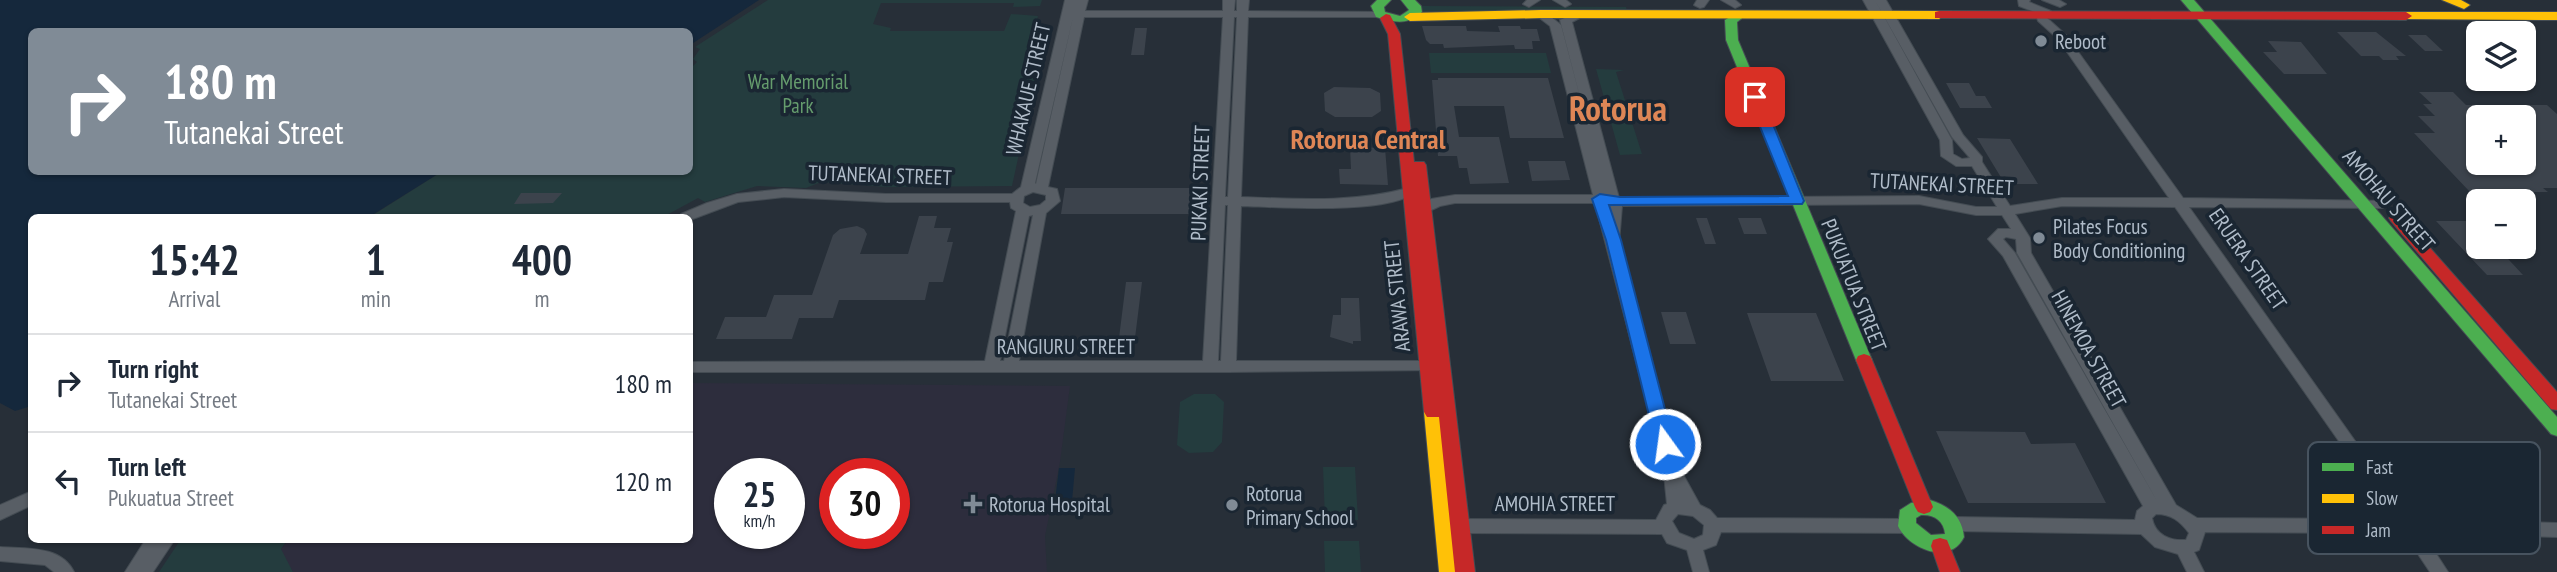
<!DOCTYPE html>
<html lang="en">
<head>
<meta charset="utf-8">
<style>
  body { margin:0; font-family:"PT Sans Narrow",sans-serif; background:#f6f6f7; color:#1f2937; height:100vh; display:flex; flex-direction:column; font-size:26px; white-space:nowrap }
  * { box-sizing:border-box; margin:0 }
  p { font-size:23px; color:#747a83 }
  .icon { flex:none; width:38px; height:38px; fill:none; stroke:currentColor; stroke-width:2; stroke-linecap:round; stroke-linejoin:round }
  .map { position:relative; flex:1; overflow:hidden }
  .details { position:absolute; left:28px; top:214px; width:665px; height:329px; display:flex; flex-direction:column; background:#fff; border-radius:10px; box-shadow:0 2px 5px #0004 }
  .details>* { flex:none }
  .hud { position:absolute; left:28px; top:28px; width:665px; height:147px; border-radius:10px; box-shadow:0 2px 5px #0004; background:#808b96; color:#fff; overflow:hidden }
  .controls { position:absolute; left:2466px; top:21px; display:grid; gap:14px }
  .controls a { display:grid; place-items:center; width:70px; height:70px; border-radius:10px; background:#fff; box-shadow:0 2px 5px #0004; font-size:35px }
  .speed { position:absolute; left:714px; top:458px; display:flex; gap:14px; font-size:35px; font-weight:700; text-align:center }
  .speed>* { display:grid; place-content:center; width:91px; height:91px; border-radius:50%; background:#fff; box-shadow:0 2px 5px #0004; line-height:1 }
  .speed small { font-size:18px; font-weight:400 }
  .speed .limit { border:10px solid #d22; background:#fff; color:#111 }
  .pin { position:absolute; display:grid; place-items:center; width:60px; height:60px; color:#fff; margin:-30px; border-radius:14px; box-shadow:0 4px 10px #0006 }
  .me { position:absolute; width:77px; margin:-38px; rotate:346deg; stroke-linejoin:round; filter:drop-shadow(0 0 5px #0008) }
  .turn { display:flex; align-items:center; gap:24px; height:147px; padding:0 21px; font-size:32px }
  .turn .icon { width:91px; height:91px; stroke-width:2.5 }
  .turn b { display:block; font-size:49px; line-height:60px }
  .eta { display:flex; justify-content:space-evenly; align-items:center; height:119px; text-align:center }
  .eta b { font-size:42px; font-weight:700; line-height:49px }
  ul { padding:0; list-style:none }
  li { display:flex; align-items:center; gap:21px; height:98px; padding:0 21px; border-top:2px solid #e0e1e3 }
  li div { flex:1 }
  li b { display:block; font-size:26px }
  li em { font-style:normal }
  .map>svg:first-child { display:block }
</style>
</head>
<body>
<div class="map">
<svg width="2557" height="572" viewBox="0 0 2557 572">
  <rect width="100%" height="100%" fill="#272f38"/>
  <!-- medical -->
  <path fill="#2d2d3d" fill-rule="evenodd" d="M690,383L1070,386L1060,462L1045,536L1047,572H293L283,557L281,549L288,539H690ZM730,474H789V534H730ZM835,474H894V534H835Z"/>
  <!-- green -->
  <path fill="#243c3e" d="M768,0H1042L1040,6L1013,7L1014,3H881L873,24L891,28L890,31H1004L1011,14L1038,16L1036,23L1046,29L1012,186L887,187L821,182L806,188L757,186L705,202L698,198L663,217H370L441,172H690V69L697,62L693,59L700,49L695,47Z
    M1422,6L1626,7L1627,11L1423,12Z
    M1429,53H1546L1551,73H1431Z
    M1596,69L1624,70L1616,72L1642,154L1620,155Z
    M1194,394H1215L1224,402L1222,442L1213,452L1189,453L1177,445L1180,402Z
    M1323,467H1355L1358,520L1325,519Z
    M181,539H288L281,549L293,572H159Z
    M1324,541H1359L1361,572H1325Z"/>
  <!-- water -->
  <path fill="#15283c" d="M0,0H759L690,45V32H32V172H441L369,217H32L31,406L15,411L0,403Z
    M1059,468H1075L1072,501H1055Z"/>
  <!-- building -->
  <path fill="#3c434c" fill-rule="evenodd" d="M1422,26H1466L1467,31L1500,32L1498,26H1520L1521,29H1537L1540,41H1532L1533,49H1515L1514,45L1444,48L1443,44H1430L1426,40Z
    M1135,28H1147L1144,55H1131Z
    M2337,32H2376L2406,56H2396L2399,60H2383L2379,56H2361Z
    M2408,35H2426L2443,51H2425Z
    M2268,41L2301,42L2327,74H2284L2263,52H2277Z
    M1438,78H1548L1564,138H1510L1504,106H1454L1459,137H1499L1509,183L1470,184L1467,168H1459L1457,156H1438L1432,80H1438Z
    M1946,83H1969L1976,96H1985L1992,108H1960Z
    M1334,87L1370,88L1380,93L1381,111L1372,117H1335L1325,111L1324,93Z
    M2419,92H2453L2466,105H2547L2557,114V188H2543L2548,192H2470L2414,133H2435L2418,116H2435L2423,104H2432ZM2478,117H2524V163H2478Z
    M1977,138L2010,139L2038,184H2005Z
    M1350,147L1385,148L1388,185L1340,184L1339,169H1351Z
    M1528,161H1565L1570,180L1532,181Z
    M1065,188H1202L1200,214H1061Z
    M521,193H562L553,203L514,204Z
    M919,216H937L934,228H951L947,242H953L943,282H929L925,300H839L833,318H799L792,339H716L725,317H766L774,295H812L833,235L840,229L857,226L864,229L867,234L860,254H908Z
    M1696,218H1707L1716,244H1705Z
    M1738,218H1761L1767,234H1744Z
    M2436,221H2472L2478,227V247H2497L2523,275H2487Z
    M1126,282H1142L1135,338H1119Z
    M1341,298H1359L1361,341H1353V344L1330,337L1333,315H1341Z
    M1661,312H1686L1696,344H1670Z
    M1747,313H1816L1844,381H1771Z
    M1936,431L2025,432L2031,444L2075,443L2106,503H1968Z"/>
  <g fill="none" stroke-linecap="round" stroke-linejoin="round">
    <defs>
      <path id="street" d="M1065,0H1088L1085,11H1223V0H1235L1234,11H1237V0H1249L1248,11L1384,12L1386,14L1380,17H1248L1241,197C1298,199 1353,203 1408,188L1415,192C1390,215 1277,207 1241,206L1236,361H1434L1439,362L1441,366L1439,370L1228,372H690V362L985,361L1016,211L1011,208L1010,202H886L784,197L738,202L690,220V217H679L681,214L707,203L737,194L784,189L886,194H1012L1021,187ZM1073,17L1036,184L1035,183ZM1084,17H1223L1203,361H1019L1046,213L1060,201L1057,189L1048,187ZM1234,17H1237L1228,197H1225ZM1033,192L1046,195V200L1040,205L1030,207L1023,203L1024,196ZM1225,205H1228L1221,361H1218ZM1033,215L1004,361H1000L1029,216Z
        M1527,0H1540L1529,7L1523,4Z
        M1553,0H1566L1571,4L1565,7Z
        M1697,0H1709L1704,7L1700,8L1694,5Z
        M1721,0H1735L1741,5L1735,8Z
        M1863,0H1886L1963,135L1982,157V162L2010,206L2062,198H2169L2058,39L2038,21L2035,12L2019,6L2018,0H2030L2029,2L2051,11L2053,13L2047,18L2066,35L2183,198L2388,201L2390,204L2383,208L2189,207L2399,503L2424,510L2436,519L2557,523V537L2444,533L2446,538L2440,550L2435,552L2448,572H2430L2418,554L2394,546L2380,533L2205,532L2199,550L2194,552L2204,572H2187L2178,554L2155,547L2141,534L1954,531L1948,529L1946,524L1948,519L1954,517L2135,520L2137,511L2143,506L2003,256L1988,239L1998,229H2011L2002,215H1976L1919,204L1622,206L1619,243L1679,467L1700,505L1710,510L1717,518L1907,519L1913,521L1915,526L1913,531L1907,533L1721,532L1716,545L1703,550L1709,572H1693L1687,550L1667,543L1662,534L1453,533L1447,531L1445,526L1447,521L1453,519L1656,520L1664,505L1667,504L1663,465L1595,203H1455L1440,206L1423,214L1416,210L1431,199L1455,195H1593L1550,26L1537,16V12H1545L1561,25L1586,120L1560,20L1581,11L1587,14L1572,22L1619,198L1919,196L1976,207H1997L1972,166H1956L1941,156L1940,140ZM1876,2L1952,137L1970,158L1962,159L1953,154L1952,140ZM2062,206L2175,207L2385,507L2377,509L2375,519L2197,518L2176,505L2031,253L2030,238L2015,214ZM2006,237L2016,239L2017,253L2157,501L2015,253L2003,239ZM1678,514L1693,516L1704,525L1703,535L1694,539L1679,533L1672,521ZM2156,514C2171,514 2180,521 2189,533L2186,540C2170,541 2155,535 2152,518ZM2400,516C2412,519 2428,526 2428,539C2413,541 2394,535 2391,518Z
        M2042,0H2059L2066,4L2060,7Z
        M32,491V505L0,520V505Z
        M146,539H175L153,572H125Z
        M0,547C26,549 61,545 74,572H54L45,565L0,561Z"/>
      <path id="fast" d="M1377,0H1391L1384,7L1385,12L1400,16L1409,10L1401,0H1415L1421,6L1422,12C1406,26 1395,22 1376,17L1371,6Z
        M2181,0H2194L2557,417V436L2551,434Z
        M1740,11L1746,15L1737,22L1738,40L1872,360L1870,364H1858L1856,360L1726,40L1725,20Z
        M1930,500C1949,506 1962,516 1964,537C1950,566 1909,549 1898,526L1900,510L1911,503ZM1921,515C1934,514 1944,521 1945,534L1931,535L1916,523V518Z"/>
      <path id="slow" d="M2442,0H2461L2470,5L2464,9Z
        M1541,10L1939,11L1945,15L1939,19L1541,18L1410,21L1404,17L1410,13Z
        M2406,12H2557V20L2402,19L2400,16Z
        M1433,405L1439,407L1442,412L1459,572H1439L1424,412L1427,407Z"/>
      <path id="jam" d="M1939,11L2406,12L2412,16L2406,20L1935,18V12Z
        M1386,14L1390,15L1400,34L1414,162H1424L1426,165L1475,572H1455L1439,417H1427L1424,412L1388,34L1380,18Z
        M2396,213L2401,215L2557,392V410L2551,409L2391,221L2389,218L2391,215Z
        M1864,354L1870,356L1872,360L1933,507L1930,512L1924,514L1918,512L1915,507L1856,360L1858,356Z
        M1940,538L1947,540L1960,572H1940L1931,546L1933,540Z"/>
    </defs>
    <!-- street casing -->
    <use href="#street" stroke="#444c53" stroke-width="2"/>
    <!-- fast casing -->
    <use href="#fast" stroke="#444c53" stroke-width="2"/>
    <!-- slow casing -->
    <use href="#slow" stroke="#444c53" stroke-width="2"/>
    <!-- jam casing -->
    <use href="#jam" stroke="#444c53" stroke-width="2"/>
    <!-- street -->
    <use href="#street" fill="#585e65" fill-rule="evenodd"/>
    <!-- fast -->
    <use href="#fast" fill="#4caf50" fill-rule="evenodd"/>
    <!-- slow -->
    <use href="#slow" fill="#ffc107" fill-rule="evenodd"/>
    <!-- jam -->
    <use href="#jam" fill="#c62828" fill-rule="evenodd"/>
  </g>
  <!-- route -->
  <path fill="#1a73e8" stroke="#114b97" stroke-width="2" d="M1755,93L1762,97L1804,201L1802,204L1609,205L1621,240L1674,444L1665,451L1656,444L1606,240L1592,199L1600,194L1620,197L1788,196L1748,97Z"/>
  <!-- markers -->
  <g fill="#808b96" stroke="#1a2632" stroke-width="2.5">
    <circle cx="2041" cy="41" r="7"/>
    <circle cx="2039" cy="238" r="7"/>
    <path d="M969.5 493.5h7v7h7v7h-7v7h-7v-7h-7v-7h7z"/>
    <circle cx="1232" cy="505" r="7"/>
  </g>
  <g text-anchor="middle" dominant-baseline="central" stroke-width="7" stroke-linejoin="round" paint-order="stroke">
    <!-- poi labels -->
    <g font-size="21" fill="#b0bcc9" stroke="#1a2632" text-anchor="start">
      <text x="2055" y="41">Reboot</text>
      <text x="2053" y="226">Pilates Focus<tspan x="2053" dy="24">Body Conditioning</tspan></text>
      <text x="1246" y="493">Rotorua<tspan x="1246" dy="24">Primary School</tspan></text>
      <text x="989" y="504">Rotorua Hospital</text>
    </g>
    <!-- park labels -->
    <g font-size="21" fill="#659c6d" stroke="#1a2632">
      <text x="798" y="81">War Memorial<tspan x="798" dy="24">Park</tspan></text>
    </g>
    <!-- street labels -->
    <g font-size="21" fill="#b0bcc9" stroke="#1a2632">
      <text transform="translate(1028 89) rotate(-77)">WHAKAUE STREET</text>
      <text transform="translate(880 175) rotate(2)">TUTANEKAI STREET</text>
      <text transform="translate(1200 183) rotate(-88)">PUKAKI STREET</text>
      <text transform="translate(1942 184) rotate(3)">TUTANEKAI STREET</text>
      <text transform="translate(2389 200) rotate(49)">AMOHAU STREET</text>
      <text transform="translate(2248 259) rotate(55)">ERUERA STREET</text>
      <text transform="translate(1854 285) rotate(68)">PUKUATUA STREET</text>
      <text transform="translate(1397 296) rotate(-96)">ARAWA STREET</text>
      <text x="1066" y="346">RANGIURU STREET</text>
      <text transform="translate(2089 349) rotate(61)">HINEMOA STREET</text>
      <text x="1555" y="503">AMOHIA STREET</text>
    </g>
    <!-- district labels -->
    <g font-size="28" font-weight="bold" fill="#de8656" stroke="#1a2632">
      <text x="1368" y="138">Rotorua Central</text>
    </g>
    <!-- town labels -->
    <g font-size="35" font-weight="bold" fill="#de8656" stroke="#1a2632">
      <text x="1618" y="108">Rotorua</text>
    </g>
  </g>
  <!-- legend -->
  <rect x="2308" y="442" width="232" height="112" rx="10" fill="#1a2632" stroke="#47535f" stroke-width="2"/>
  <rect x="2322" y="463" width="32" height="8" fill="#4caf50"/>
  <rect x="2322" y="494" width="32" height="9" fill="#ffc107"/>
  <rect x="2322" y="526" width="32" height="8" fill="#c62828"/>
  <g font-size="19" fill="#b0bcc9">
    <text x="2366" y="474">Fast</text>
    <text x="2366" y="505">Slow</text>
    <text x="2366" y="537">Jam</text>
  </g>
</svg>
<div class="controls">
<a><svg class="icon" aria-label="layers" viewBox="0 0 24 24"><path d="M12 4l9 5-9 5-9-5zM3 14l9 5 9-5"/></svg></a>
<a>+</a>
<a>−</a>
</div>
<div class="speed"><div>25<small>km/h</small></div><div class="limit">30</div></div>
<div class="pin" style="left:1755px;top:97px;background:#d93025"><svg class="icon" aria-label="arrive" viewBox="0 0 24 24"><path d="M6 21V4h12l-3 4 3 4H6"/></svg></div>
<svg class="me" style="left:1665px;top:444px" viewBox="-20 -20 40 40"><circle r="17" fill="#1a73e8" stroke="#fff" stroke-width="3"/><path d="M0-11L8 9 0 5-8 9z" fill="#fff"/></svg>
<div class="hud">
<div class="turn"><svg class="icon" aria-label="right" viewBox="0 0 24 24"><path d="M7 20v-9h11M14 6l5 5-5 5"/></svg><div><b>180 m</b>Tutanekai Street</div></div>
</div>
<section class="details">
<div class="eta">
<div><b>15:42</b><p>Arrival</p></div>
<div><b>1</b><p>min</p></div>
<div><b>400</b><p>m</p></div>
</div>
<ul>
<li><svg class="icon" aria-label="right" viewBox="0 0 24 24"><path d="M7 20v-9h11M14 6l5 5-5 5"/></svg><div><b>Turn right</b><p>Tutanekai Street</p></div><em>180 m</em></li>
<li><svg class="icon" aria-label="left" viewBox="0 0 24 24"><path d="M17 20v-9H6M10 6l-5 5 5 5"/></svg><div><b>Turn left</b><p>Pukuatua Street</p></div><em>120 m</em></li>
</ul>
</section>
</div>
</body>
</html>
